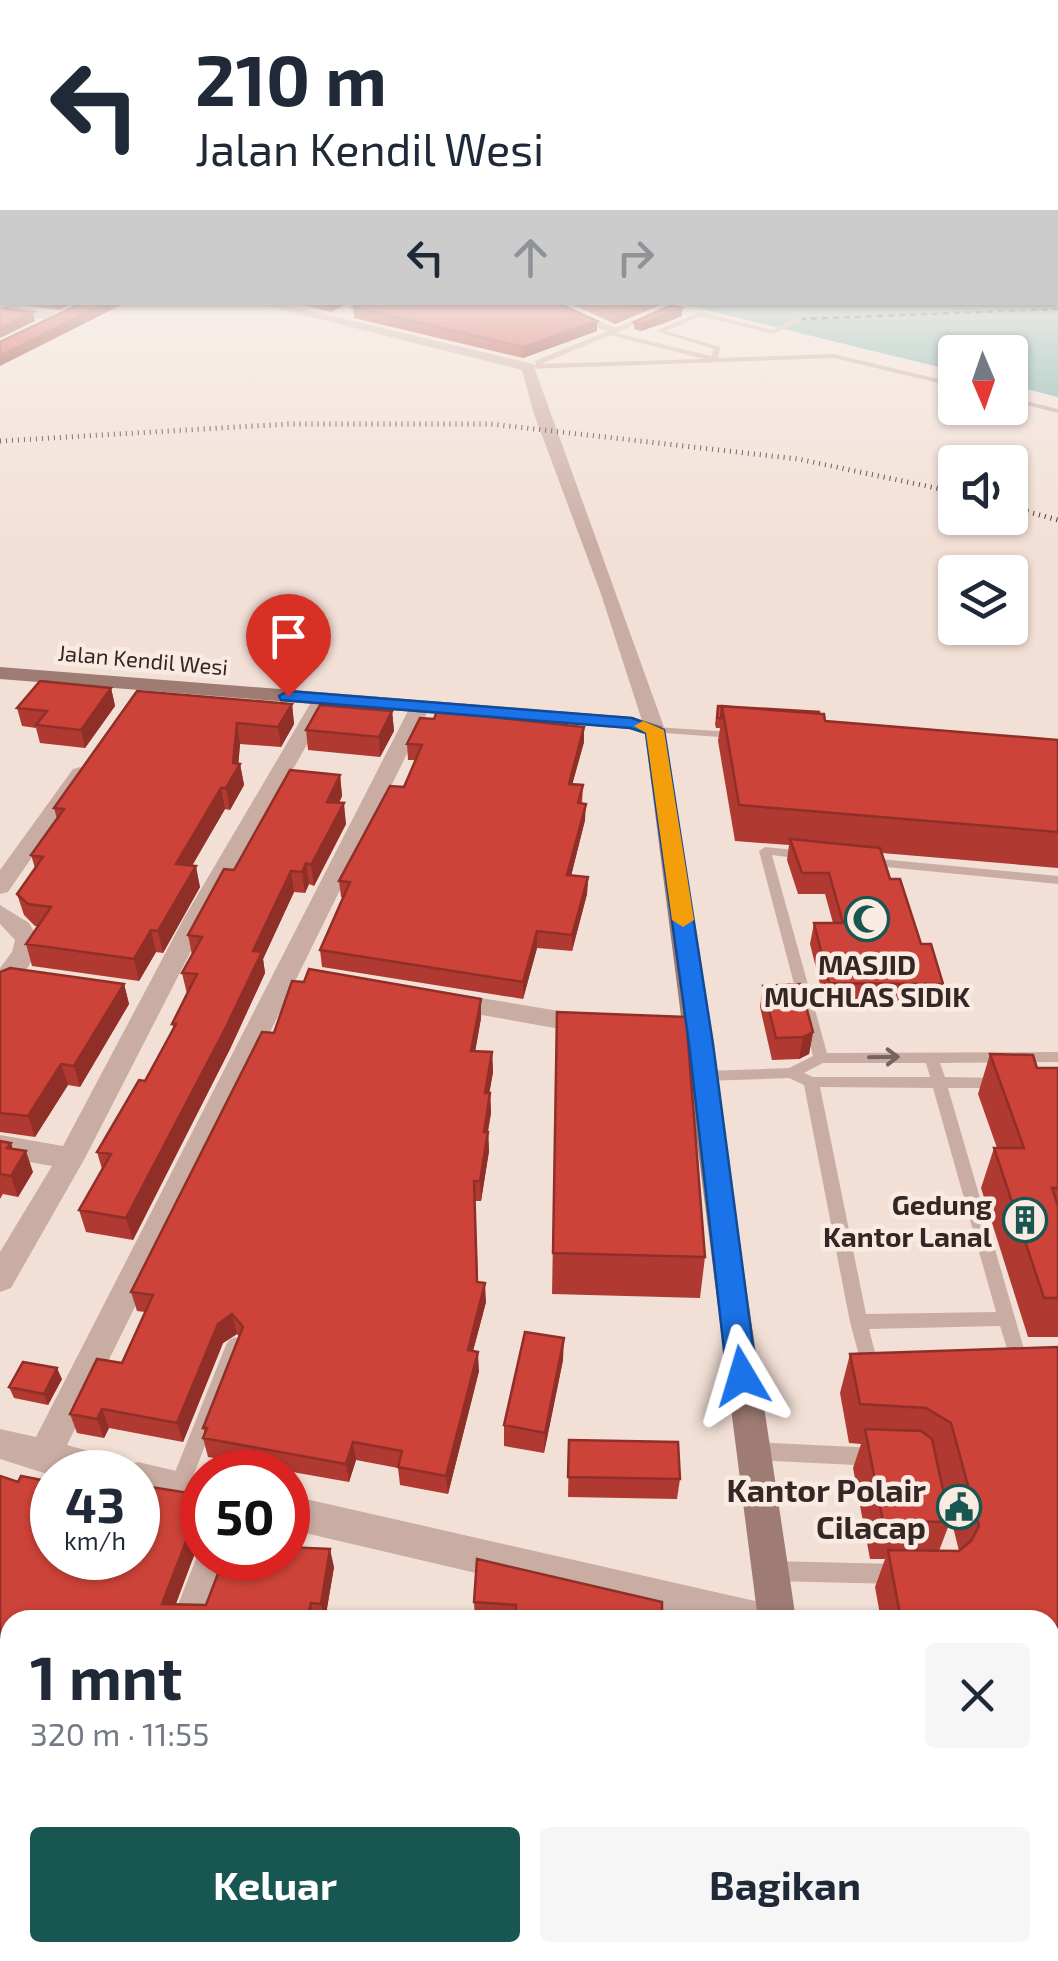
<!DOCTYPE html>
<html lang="id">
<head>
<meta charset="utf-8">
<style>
  body { margin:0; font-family:"Exo 2",sans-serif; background:#f6f6f7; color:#1f2937; height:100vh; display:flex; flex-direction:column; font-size:38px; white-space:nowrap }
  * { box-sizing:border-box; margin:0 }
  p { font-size:32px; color:#747a83 }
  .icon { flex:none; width:55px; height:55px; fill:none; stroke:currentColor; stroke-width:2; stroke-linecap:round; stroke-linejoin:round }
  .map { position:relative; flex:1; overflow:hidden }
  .drawer { position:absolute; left:0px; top:1610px; width:1060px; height:352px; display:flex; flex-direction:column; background:#fff; border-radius:30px 30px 0 0; box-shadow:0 2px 8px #0004 }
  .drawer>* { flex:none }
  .top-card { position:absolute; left:0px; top:0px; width:1060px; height:305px; box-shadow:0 2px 8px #0004; background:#fff; color:#1f2937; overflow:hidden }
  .needle { width:65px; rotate:178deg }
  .fabs { position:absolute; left:938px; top:335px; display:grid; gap:20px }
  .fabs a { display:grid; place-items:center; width:90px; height:90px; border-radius:10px; background:#fff; box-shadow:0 2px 8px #0004; font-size:50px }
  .speed { position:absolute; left:30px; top:1450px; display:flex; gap:20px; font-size:50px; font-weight:700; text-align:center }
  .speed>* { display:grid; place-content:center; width:130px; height:130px; border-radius:50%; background:#fff; box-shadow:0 2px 8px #0004; line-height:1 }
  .speed small { font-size:25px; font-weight:400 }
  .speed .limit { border:15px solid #d22; background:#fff; color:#111 }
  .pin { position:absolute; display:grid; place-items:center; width:85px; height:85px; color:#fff; margin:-102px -42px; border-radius:50% 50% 50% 0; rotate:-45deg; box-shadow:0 0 10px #0007 }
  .pin .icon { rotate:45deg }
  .me { position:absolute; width:110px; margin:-55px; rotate:353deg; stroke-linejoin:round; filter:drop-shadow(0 0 8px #0008) }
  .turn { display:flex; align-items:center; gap:35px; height:210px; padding:0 30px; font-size:45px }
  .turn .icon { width:130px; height:130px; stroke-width:2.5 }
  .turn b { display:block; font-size:70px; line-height:85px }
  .lanes { display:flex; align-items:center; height:95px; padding:0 30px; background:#0003; justify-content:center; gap:50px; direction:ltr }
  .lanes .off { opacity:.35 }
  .round { display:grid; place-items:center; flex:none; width:105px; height:105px; border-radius:10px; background:#f6f6f7 }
  .overview { display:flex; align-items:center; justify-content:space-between; height:170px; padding:0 30px }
  h1 { font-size:60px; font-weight:700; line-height:75px }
  .action { display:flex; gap:20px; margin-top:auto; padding:20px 30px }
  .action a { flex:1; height:115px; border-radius:10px; background:#185751; color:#fff; font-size:40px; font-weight:700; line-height:115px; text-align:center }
  .action a+a { background:#f6f6f7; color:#1f2937 }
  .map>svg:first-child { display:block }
</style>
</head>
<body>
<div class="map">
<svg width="1058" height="1961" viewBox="0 0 1058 1961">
  <rect width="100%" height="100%" fill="#f2e0d6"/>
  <!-- water -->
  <path fill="#74b0a8" d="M1058,271V397L1010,385V352H955V371L677,303L1058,302Z"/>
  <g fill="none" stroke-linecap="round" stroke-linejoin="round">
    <!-- ferry -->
    <path stroke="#185751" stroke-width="2.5" stroke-dasharray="6 5" stroke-linecap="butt" d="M800,319L1058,309"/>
    <!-- service -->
    <path fill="#caada2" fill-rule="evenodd" d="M675,303L677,306L616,333L711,356L714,349L656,331L700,312L773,330L800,317L802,320L774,334L701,316L666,331L720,347L718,358L834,354L955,383V387L834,358L528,369L524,367L536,365L535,361ZM610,335L704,359L541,364Z
      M1010,397L1058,409V413L1010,401Z
      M655,727L733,732L739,735L733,738L651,732V728Z
      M765,847L804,851L810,855L804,859L772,855L827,1053L1058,1052V1062L940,1063L945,1077L997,1078L1002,1079L1004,1083L1002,1087L997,1088H948L1029,1366L1026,1371L1020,1374L1014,1371L1000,1326L869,1329L880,1372L877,1378L871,1380L865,1378L850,1322L804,1085L789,1078L704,1081L699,1080L697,1076L699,1072L704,1071L789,1068L813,1056L759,851ZM823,1063H926L930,1077H813L804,1073ZM820,1087L933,1088L996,1312L866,1314Z
      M870,858L1058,876V884L866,865L864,862Z
      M235,1337L241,1340L244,1345L189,1487L186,1493L179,1496L172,1493L169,1487L226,1345L229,1340Z
      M753,1442L876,1448L883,1451L885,1457L883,1463L876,1466L753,1460L746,1457L744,1451L746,1445Z
      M772,1561L896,1564L903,1567L906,1574L903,1581L896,1584L772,1581L765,1578L762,1571L765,1564Z"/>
    <!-- minor -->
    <path fill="#caada2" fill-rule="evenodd" d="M251,302H274L533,364L665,730L662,734L655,736L645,730L601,594L533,411L522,370Z
      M539,302H557L620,330L610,333Z
      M0,305L61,314L67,318L61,322L0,313Z
      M323,693L333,699L208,918L85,1158L11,1288L0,1292V1252L52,1166L0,1157V1135L63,1146L184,918L313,699Z
      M420,701L430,707L67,1445L125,1461L128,1466L138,1462L202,1477V1509L138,1494V1472L44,1473L0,1459V1429L36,1437L410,707Z
      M80,767L90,773L8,892L0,894V870L73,769Z
      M0,905L29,923L39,940C35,959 19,988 0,993V968L12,952L15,940L0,924Z
      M451,993L589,1016L598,1019L602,1025L598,1031L589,1034L442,1008L438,1002Z
      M288,1495L755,1601L768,1607L774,1620H676L288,1529Z
      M201,1546L202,1558H232L210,1620H172Z
      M0,1838H10V1880H0Z"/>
    <!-- secondary -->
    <path fill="#9e7b73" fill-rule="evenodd" d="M0,667L632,717L662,726L796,1620H758L645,734L630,729L0,679Z
      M798,1952H842L843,1961H799Z"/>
    <!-- rail -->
    <path stroke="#342725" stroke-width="5" stroke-dasharray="1 5" stroke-linecap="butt" d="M0,441L288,424H491L798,459L955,492
      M1010,507L1058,520"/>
  </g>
  <!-- wall -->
  <path fill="#b03a31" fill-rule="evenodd" d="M0,271H2V302H75L59,310L0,302Z
    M292,302H349L331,312Z
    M567,302H660V305L615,324Z
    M353,307L597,321V331L523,358L354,318Z
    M682,308V316L665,323L641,331L634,329V322Z
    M111,688L115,706L85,748L40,743L36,728L22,726L17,708Z
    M137,691L292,704L294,724L281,747L240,744L238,764H240L244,785L230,810L225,809L192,865L200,887L163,953L156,952L139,981L32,966L26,944L38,926H35L24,915L17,894L35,868L31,855L57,819L54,808Z
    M718,706L825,721L1058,740V868L882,853L890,879L921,944L943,984L937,1005L825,1004L810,944L814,923H833L825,894H798L787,860L789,845L735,841L718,741L720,728H716L715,724Z
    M392,711L394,731L380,757L308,750L306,730Z
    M584,742L572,784L583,785L582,804L585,820L571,876L588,877L587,894L572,951L537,948L523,999L322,967L320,950L343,897H341L339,881L404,787L415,760H408L407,744Z
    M340,775L342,796L339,803L346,824L314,886L309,884L305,893L294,892L263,959L265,973L230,1049L133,1240L86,1232L79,1210L102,1169L97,1152L145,1081L174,1029L172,1024L187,994L182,973L192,955L188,935L234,870Z
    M0,972L124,984L129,1004L80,1087L68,1085L35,1137L0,1132Z
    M763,986L813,1032L809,1054L799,1059L772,1060L760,1007Z
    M557,1012L705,1257L700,1298L552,1294Z
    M481,1018L475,1051L492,1052L493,1072L489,1093H490L491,1113L488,1132L489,1151L481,1201H475L478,1282L486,1302L473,1351L479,1371L448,1494L400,1485L398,1468L356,1460L349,1482L208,1457L203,1438L205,1433L203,1428L239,1337L237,1334L223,1343L183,1442L109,1428L104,1438L77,1433L70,1414L122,1363L145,1312L137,1311L131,1292L274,1033Z
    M990,1054L1037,1068H1058V1337H1028L981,1188L994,1148H997L978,1094Z
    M0,1141L13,1149L33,1172L18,1197L3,1194L0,1199Z
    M1058,1347V1961H940L938,1952H1050V1620H881L875,1587L885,1559H870L853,1468L861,1444L849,1443L840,1393L850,1354ZM937,1462L959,1551H939L950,1522Z
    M563,1360L544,1453L504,1446V1425Z
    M62,1379L48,1405L14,1398L9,1387Z
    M569,1440L680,1479L677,1499L568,1497Z
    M0,1476L52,1558L195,1494L200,1490L202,1479V1543L198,1545L175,1604L206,1605L334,1567L325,1620H10V1810L0,1808Z
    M477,1559L662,1620H475L474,1602Z"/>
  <!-- shaded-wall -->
  <path fill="#902f28" d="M58,302H75L59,310Z
    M108,302H127L0,366V356Z
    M331,302H349L331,312Z
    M642,302H660V305L615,324L616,313Z
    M682,308V316L641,331V324Z
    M33,312L35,321L0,338V328Z
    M597,321V331L523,358V347Z
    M111,688L115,706L85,748L81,730Z
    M292,704L294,724L281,747L278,727Z
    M392,711L394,731L380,757L379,737Z
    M237,723L240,744L238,769L240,764L244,785L230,810L226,788L233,763Z
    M584,727V742L568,800L569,784Z
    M340,775L342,796L329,823L327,802Z
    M221,788L225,809L181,885L176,864Z
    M344,803L346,824L314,886L311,865Z
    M586,804L585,820L567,892V875Z
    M306,863L309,884L305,893L302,872Z
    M196,866L200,887L163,953L158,931Z
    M291,871L294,892L263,959L265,973L230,1049L133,1240L126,1218Z
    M588,877L587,894L572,951V935Z
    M151,930L156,952L139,981L134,959Z
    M537,931V948L523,999V982Z
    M124,984L129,1004L80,1087L74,1066Z
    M481,999V1018L472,1070L471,1051Z
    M813,1032L809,1054L799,1059L803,1037Z
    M492,1052L493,1072L486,1113L485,1093Z
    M61,1064L68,1085L35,1137L28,1116Z
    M490,1093L491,1113L484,1151V1132Z
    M488,1132L489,1151L481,1201L480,1181Z
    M11,1143L18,1164L26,1151L33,1172L18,1197L11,1176L7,1148Z
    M485,1283L486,1302L468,1370V1350Z
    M232,1314L237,1334L223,1343L183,1442L177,1423L218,1324Z
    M564,1338L563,1360L544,1453L545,1433Z
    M478,1352L479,1371L448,1494L446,1476Z
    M57,1368L62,1379L48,1405L44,1394Z
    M102,1409L109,1428L104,1438L97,1419Z
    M353,1442L356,1460L349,1482L346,1464Z
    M197,1524L202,1543L198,1545L170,1620L162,1604L192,1526Z
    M330,1549L334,1567L325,1620L321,1604Z
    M311,1603L314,1620H307Z
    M7,1857L10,1860V1912L5,1934L0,1928V1890Z
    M60,1952H76L74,1961H58Z
    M297,1952H304L303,1961H296Z"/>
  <!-- building -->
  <path fill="#cd4339" stroke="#902f28" stroke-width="2.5" d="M0,271H2V294H0Z
    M84,302H108L0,356V342Z
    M361,302H555L597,321L523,347L353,307Z
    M591,302H642L616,313Z
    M672,305L682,308L641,324L634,322Z
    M0,308L33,312L0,328Z
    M40,681L111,688L81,730L36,725L47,711L17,708Z
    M137,691L292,704L278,727L237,723L233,763L240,764L226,788H221L176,864L196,866L158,931L151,930L134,959L26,944L51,907L28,904L17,894L43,857L31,855L64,809L54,808Z
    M320,705L392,711L379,737L306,730Z
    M718,706L819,712V713L722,706L721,718H717Z
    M722,706L824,714L825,721L1058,740V832L739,805Z
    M437,711L584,727L569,784L583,785L578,803L586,804L567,875L588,877L572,935L537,931L523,982L320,950L350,882L339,881L390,786L404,787L422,745L407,744L420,718L434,719Z
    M290,770L340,775L327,802L344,803L311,865L306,863L302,872L291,871L253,951L262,952L226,1027L126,1218L79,1210L111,1154L97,1152L139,1080L145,1081L176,1024H172L197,974L182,973L202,937L188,935L224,869L234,870Z
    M790,839L880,848L890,879H900L921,944H931L943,984L829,983L814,923H843L829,873H802Z
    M10,968L124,984L74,1066L61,1064L28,1116L0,1113V972Z
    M309,969L481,999L471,1051L492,1052L485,1093H490L484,1132H488L480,1181H474L477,1282L485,1283L468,1350L478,1352L446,1476L398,1467L402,1451L353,1442L346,1464L203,1438L207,1428H203L243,1327L232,1314L218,1324L177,1423L102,1409L97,1419L70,1414L97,1359L122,1363L153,1295L131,1292L262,1032L274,1033L292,981L304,982Z
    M800,984L813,1032L803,1037L776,1038L763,986Z
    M557,1012L686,1017L705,1257L553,1253Z
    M990,1054L1033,1055L1037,1068H1058V1188H1052L1058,1206V1298H1044L994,1148H1024Z
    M0,1141L11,1143L7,1148L26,1151L11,1176L0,1174Z
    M525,1332L564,1338L545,1433L504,1425Z
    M1058,1347V1961H963L962,1952H1050V1620H901L888,1550L959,1551L971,1541L979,1526L951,1423L926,1408L860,1404L850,1354Z
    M23,1362L57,1368L44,1394L9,1387Z
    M865,1429L921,1431L932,1439L950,1522L883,1521Z
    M569,1440L678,1442L680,1479L568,1477Z
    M96,1469L127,1471L128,1472H95Z
    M0,1476L18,1482L21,1476L52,1482V1558H138V1485L195,1494L200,1490V1479H202V1535L197,1524L192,1526L162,1604L206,1605L224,1558H288V1547L330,1549L321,1604L311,1603L307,1620H10V1796L0,1794Z
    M477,1559L662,1602V1620H515L516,1605L474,1602Z
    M2,1857H7L0,1890V1864Z
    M20,1952H60L58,1961H17Z
    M130,1952H297L296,1961H129Z
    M371,1952H719L720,1961H370Z"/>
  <!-- one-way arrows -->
  <defs><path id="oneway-shaft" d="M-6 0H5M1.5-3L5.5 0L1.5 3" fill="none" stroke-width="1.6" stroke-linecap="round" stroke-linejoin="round" transform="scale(2.5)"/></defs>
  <use stroke="#78635d" href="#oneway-shaft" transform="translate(884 1057) rotate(-1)"/>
  <!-- sky -->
  <linearGradient id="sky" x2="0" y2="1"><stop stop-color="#79b2ce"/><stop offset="0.5" stop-color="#f9f1ed"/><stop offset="1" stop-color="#f9f1ed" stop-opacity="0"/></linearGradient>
  <rect width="1058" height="545" fill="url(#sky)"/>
  <!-- route -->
  <path fill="#1a73e8" stroke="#114b97" stroke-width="2.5" d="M288,691L632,718L664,730L713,1044L757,1376L753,1385L742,1389L732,1385L727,1376L689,1044L646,733L630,728L281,700L279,696Z"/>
  <!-- slow -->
  <path fill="#f59e0b" d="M643,721L664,730L694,920L683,927L672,920L646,733L634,726Z"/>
  <!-- icons -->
  <defs>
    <symbol id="mosque-ring" viewBox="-11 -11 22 22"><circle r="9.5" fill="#faebe2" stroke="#185751" stroke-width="1.5"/><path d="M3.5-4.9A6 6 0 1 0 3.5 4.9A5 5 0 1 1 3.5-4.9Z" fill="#185751"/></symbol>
    <symbol id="building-ring" viewBox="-11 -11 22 22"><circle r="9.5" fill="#faebe2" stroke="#185751" stroke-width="1.5"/><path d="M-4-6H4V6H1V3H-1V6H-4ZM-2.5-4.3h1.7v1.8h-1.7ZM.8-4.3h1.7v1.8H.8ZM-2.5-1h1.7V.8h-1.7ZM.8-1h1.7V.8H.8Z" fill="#185751"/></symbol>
    <symbol id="civic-ring" viewBox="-11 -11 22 22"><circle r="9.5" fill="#faebe2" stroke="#185751" stroke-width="1.5"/><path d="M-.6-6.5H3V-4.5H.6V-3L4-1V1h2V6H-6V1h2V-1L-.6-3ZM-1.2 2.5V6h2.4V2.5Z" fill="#185751"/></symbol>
  </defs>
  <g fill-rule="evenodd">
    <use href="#mosque-ring" x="842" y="894" width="50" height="50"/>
    <use href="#building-ring" x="1000" y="1195" width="50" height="50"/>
    <use href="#civic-ring" x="934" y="1482" width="50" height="50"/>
  </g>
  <g text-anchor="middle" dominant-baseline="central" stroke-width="9" stroke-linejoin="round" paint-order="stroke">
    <!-- far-street labels -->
    <g font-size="22" fill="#342725" stroke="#faebe2">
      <text transform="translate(143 659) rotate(5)">Jalan Kendil Wesi</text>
    </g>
    <!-- poi labels -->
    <g font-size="28" font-weight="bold" fill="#342725" stroke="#faebe2">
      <text x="867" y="964">MASJID<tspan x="867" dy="32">MUCHLAS SIDIK</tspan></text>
      <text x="992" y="1204" text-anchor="end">Gedung<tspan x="992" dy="32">Kantor Lanal</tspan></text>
    </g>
    <!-- near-poi labels -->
    <g font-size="32" font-weight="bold" fill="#342725" stroke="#faebe2" text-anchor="end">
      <text x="926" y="1489">Kantor Polair<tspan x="926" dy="37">Cilacap</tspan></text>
    </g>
  </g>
</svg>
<div class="fabs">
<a><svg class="needle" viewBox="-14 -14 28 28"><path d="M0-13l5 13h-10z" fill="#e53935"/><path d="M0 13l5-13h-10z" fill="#747a83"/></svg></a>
<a><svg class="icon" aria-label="sound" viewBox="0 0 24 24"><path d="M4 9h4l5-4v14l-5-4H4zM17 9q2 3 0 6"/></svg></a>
<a><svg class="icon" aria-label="layers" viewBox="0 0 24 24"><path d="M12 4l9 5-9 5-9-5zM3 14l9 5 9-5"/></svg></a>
</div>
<div class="speed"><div>43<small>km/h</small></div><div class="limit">50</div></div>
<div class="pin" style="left:288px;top:696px;background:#d93025"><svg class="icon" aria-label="arrive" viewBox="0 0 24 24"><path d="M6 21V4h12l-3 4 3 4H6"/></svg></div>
<svg class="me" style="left:742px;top:1376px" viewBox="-20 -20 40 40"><path d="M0-17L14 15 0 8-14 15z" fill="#1a73e8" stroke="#fff" stroke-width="4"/></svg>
<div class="top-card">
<div class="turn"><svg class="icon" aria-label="left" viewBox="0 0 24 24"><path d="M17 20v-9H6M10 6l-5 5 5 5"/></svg><div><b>210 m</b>Jalan Kendil Wesi</div></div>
<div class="lanes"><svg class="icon" aria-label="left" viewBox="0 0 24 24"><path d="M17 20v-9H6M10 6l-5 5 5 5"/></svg><svg class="icon off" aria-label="ahead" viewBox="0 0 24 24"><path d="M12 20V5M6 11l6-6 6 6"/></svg><svg class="icon off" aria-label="right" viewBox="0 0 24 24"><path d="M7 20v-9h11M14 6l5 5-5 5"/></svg></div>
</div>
<section class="drawer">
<div class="overview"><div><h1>1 mnt</h1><p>320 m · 11:55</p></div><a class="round"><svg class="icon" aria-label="close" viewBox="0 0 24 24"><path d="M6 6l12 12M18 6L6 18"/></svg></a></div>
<div class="action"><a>Keluar</a><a>Bagikan</a></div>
</section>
</div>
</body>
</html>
